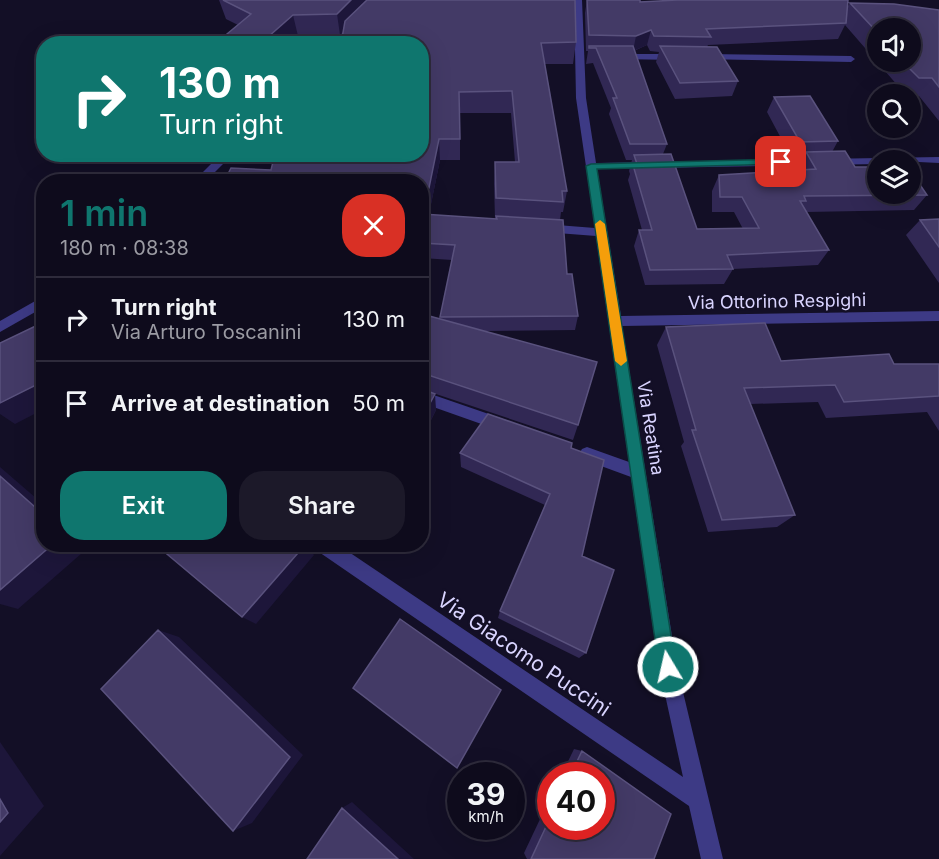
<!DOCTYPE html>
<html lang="en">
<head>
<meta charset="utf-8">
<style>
  body { margin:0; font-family:Inter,sans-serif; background:#1c1929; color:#f1f3f6; height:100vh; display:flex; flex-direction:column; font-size:22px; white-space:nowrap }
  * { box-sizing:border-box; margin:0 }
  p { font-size:20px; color:#9b9ba3 }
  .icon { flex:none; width:33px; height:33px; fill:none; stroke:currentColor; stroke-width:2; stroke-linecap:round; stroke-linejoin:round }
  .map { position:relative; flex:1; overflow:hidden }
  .details { position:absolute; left:36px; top:174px; width:393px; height:378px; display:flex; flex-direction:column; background:#0e0b1c; border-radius:24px; box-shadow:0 6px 24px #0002,0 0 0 2px #2e2b3b }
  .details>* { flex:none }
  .top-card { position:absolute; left:36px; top:36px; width:393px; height:126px; border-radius:24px; box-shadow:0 6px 24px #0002,0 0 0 2px #2e2b3b; background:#0f766e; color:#fff; overflow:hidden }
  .fabs { position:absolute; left:867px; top:18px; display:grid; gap:12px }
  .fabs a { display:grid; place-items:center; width:54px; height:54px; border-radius:50%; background:#0e0b1c; box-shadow:0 6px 24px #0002,0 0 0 2px #2e2b3b; font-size:30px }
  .speed { position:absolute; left:447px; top:762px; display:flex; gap:12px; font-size:30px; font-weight:700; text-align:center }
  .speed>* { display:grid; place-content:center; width:78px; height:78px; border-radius:50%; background:#0e0b1c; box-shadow:0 6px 24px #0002,0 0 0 2px #2e2b3b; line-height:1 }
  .speed small { font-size:15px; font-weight:400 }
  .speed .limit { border:9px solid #d22; background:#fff; color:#111 }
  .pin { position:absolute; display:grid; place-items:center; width:51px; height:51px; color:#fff; margin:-26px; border-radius:12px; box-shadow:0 3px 9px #0006 }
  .me { position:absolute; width:66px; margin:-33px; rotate:351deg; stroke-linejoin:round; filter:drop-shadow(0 0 4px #0008) }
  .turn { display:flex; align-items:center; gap:21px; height:126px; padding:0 24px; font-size:27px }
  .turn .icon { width:78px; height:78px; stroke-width:2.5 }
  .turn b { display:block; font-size:42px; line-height:51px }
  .round { display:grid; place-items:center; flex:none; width:63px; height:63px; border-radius:24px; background:#1c1929 }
  .headline { display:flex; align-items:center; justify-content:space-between; height:102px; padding:0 24px }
  h1 { font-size:36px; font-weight:600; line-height:45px; color:#0f766e }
  .button { display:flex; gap:12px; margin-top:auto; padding:12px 24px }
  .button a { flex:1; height:69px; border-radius:24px; background:#0f766e; color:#fff; font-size:24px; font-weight:600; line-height:69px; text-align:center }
  .button a+a { background:#1c1929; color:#f1f3f6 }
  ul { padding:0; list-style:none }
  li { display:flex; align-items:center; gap:18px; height:84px; padding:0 24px; border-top:2px solid #2e2b3b }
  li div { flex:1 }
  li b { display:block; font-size:22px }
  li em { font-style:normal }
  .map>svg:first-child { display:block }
</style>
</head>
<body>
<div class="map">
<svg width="939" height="859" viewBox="0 0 939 859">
  <rect width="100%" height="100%" fill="#130f26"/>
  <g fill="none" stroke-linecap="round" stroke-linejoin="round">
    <!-- minor -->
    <path fill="#3d3a85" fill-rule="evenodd" d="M378,0H387L344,44H335Z
      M574,0H582L586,98L596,163L939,157V163L878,160V164L597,169L621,316L939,311V321L622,326L677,667L723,859H701L689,806L316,550L314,544H337L683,777L659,667L631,477L582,459L579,454L582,449L587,447L629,462L596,236L544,232L538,228L544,224L595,228L576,98Z
      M614,54H677L681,57L677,60L617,59L613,56Z
      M704,54L851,56L855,59L851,62L701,59L700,57Z
      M221,154H233L205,182H193Z
      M44,296V307L0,332V321Z
      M422,391L509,421L511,426L509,431L504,432L422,403Z"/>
  </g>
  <!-- wall -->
  <path fill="#312854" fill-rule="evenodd" d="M219,0H575L576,42L573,64H545L567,191L563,212H561L560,220L567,274L578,316L575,330L483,331L578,425L573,440L433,393L436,410L422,438V300L424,315L440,319L452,260L422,258V214L495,219L494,184L495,162H515L511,113H460V160H440L430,209L422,208V182H224L271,170L422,154L343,33L340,35L298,36L290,44H215L238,25L226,19Z
    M587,0L848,6L850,3L939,10V121L919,96H910V94H905L845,25L838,39L708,45L707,47L738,81L732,96L675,99L656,62L659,52L650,51L647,45L634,51L667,144L663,154L697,229H743L734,212H712V191L719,175L798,170L797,168L803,157H791L767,112L774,97L838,141L832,152L855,167L927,195L914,210L806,212L829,250L818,265L733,269L724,284L645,285L634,246L639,230H642L628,180L630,174L629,171L632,160H626L609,114L611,108L593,63L586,64L588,51H586L585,13ZM878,28L910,62H878Z
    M939,219V283L906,235L920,220Z
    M666,327L781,361L894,364H939V431L927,412L826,418L818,402L750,404L795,515L777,527L708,532L681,446L684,442L657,345Z
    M571,448L582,556L586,653L579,658L498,618L500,611L545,505L461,467L460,453Z
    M574,749L582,751L671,814L654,859H527L524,853L550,798V826H602V776H561Z"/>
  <!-- shaded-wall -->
  <path fill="#1d163a" d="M351,0H375L340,35L337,14Z
    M293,15L298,36L290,44H260Z
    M651,30L647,45L633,51L636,36Z
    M439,139L440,160L430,209L429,188Z
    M422,300L424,319L422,323Z
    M44,381V409L15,424L0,414V403Z
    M435,394L436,410L422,438V418Z
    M0,467L44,505V515L0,476Z
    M53,544H88L90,546L18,609L0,604V590Z
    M305,545L314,555L256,624L242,617Z
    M158,630L179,637L303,755L252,823L233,831Z
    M0,742L44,806L0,856Z
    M352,802L414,859H398L342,808Z"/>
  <!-- building -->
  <path fill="#433a66" stroke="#5a527e" stroke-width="1.5" d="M223,0H351L337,14L293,15L260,44H215L251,14Z
    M367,0H575L576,42L541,43L567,191H562L563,202L496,198L495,162H519L512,91L459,92L460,139H439L429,188L422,187V182H330L280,178L279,182H224L231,168L271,170L275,154H422V44H341L345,21Z
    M587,0H640V2L677,0H848L846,23L706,29L711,37L654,36L651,30L636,36L589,35Z
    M850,3L894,4L939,10V87L932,78H919L903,62H910V28H878V33Z
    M589,46H633L667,144H630L613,98H617L596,48H589Z
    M660,46L717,47L738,81L680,83Z
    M810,96L838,141L800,142L774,97Z
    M845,151L855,167H878V194H910V170L927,195L804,196L806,201H800L829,250L727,255L733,269L650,270L639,230H652L633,165L637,164L634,155L671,154L697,229L759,228L742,197H720L719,175L816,169L806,152Z
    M422,214L497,219L496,216L563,220L567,274H572L578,316L440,317L455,245L422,243Z
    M939,219V247L920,220Z
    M422,314L597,362L578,425L422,373Z
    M44,322V381L0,403V343Z
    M765,323L781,361L889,354L894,364H939V396L844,402L835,385L744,388L795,515L722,520L692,430H696L666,327Z
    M422,389L435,394L422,418Z
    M488,414L572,443L571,448L604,460L582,556L614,570L586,653L500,611L550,494L460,453Z
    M0,476L44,515V544H53L0,590Z
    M155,544H304L305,545L242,617Z
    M400,619L501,690L457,768L353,688Z
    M158,630L290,757L233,831L101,689Z
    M582,751L671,814L654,859H531L550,818V826H602V776H570Z
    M0,799L8,813L0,822Z
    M342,808L398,859H307Z"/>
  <!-- route -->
  <path fill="#0f766e" stroke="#0a4d48" stroke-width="1.5" d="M781,159L786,162L784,164L597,169L676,667L674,673L668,676L662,673L659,667L586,166L591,164Z"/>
  <!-- slow -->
  <path fill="#f59e0b" d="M600,220L605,224L627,361L621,366L615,361L595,224Z"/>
  <g text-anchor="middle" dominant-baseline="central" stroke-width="4.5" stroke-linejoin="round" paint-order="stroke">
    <!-- street labels -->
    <g font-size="18" fill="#d9d4ff" stroke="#130f26">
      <text transform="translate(777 301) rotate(-1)">Via Ottorino Respighi</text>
      <text transform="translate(651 428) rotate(81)">Via Reatina</text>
    </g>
    <!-- near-street labels -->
    <g font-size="21" fill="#d9d4ff" stroke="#130f26">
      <text transform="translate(524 654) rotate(34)">Via Giacomo Puccini</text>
    </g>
  </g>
</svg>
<div class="fabs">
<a><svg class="icon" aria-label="sound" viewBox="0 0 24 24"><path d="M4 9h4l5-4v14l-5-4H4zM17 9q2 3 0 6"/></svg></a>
<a><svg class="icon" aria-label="search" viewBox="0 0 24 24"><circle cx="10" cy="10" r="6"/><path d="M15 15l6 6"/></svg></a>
<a><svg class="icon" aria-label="layers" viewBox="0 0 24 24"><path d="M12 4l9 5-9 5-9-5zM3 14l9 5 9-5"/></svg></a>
</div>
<div class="speed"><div>39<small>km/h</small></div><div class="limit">40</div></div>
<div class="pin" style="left:781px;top:162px;background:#d93025"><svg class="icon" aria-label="arrive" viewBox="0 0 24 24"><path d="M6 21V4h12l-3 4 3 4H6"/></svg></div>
<svg class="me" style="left:668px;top:667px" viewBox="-20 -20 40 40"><circle r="17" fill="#0f766e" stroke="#fff" stroke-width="3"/><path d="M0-11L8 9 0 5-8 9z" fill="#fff"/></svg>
<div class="top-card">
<div class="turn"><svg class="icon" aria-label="right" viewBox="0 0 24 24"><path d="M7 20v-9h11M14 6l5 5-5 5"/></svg><div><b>130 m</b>Turn right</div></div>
</div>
<section class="details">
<div class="headline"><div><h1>1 min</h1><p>180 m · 08:38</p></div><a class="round" style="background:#d93025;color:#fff"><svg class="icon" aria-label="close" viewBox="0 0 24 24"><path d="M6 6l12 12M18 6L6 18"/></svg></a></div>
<ul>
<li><svg class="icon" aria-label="right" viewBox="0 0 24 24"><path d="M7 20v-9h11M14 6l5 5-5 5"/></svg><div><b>Turn right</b><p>Via Arturo Toscanini</p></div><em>130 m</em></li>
<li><svg class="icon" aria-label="arrive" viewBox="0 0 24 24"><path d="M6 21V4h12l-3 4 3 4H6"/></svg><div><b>Arrive at destination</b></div><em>50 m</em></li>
</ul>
<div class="button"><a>Exit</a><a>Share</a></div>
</section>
</div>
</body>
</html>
